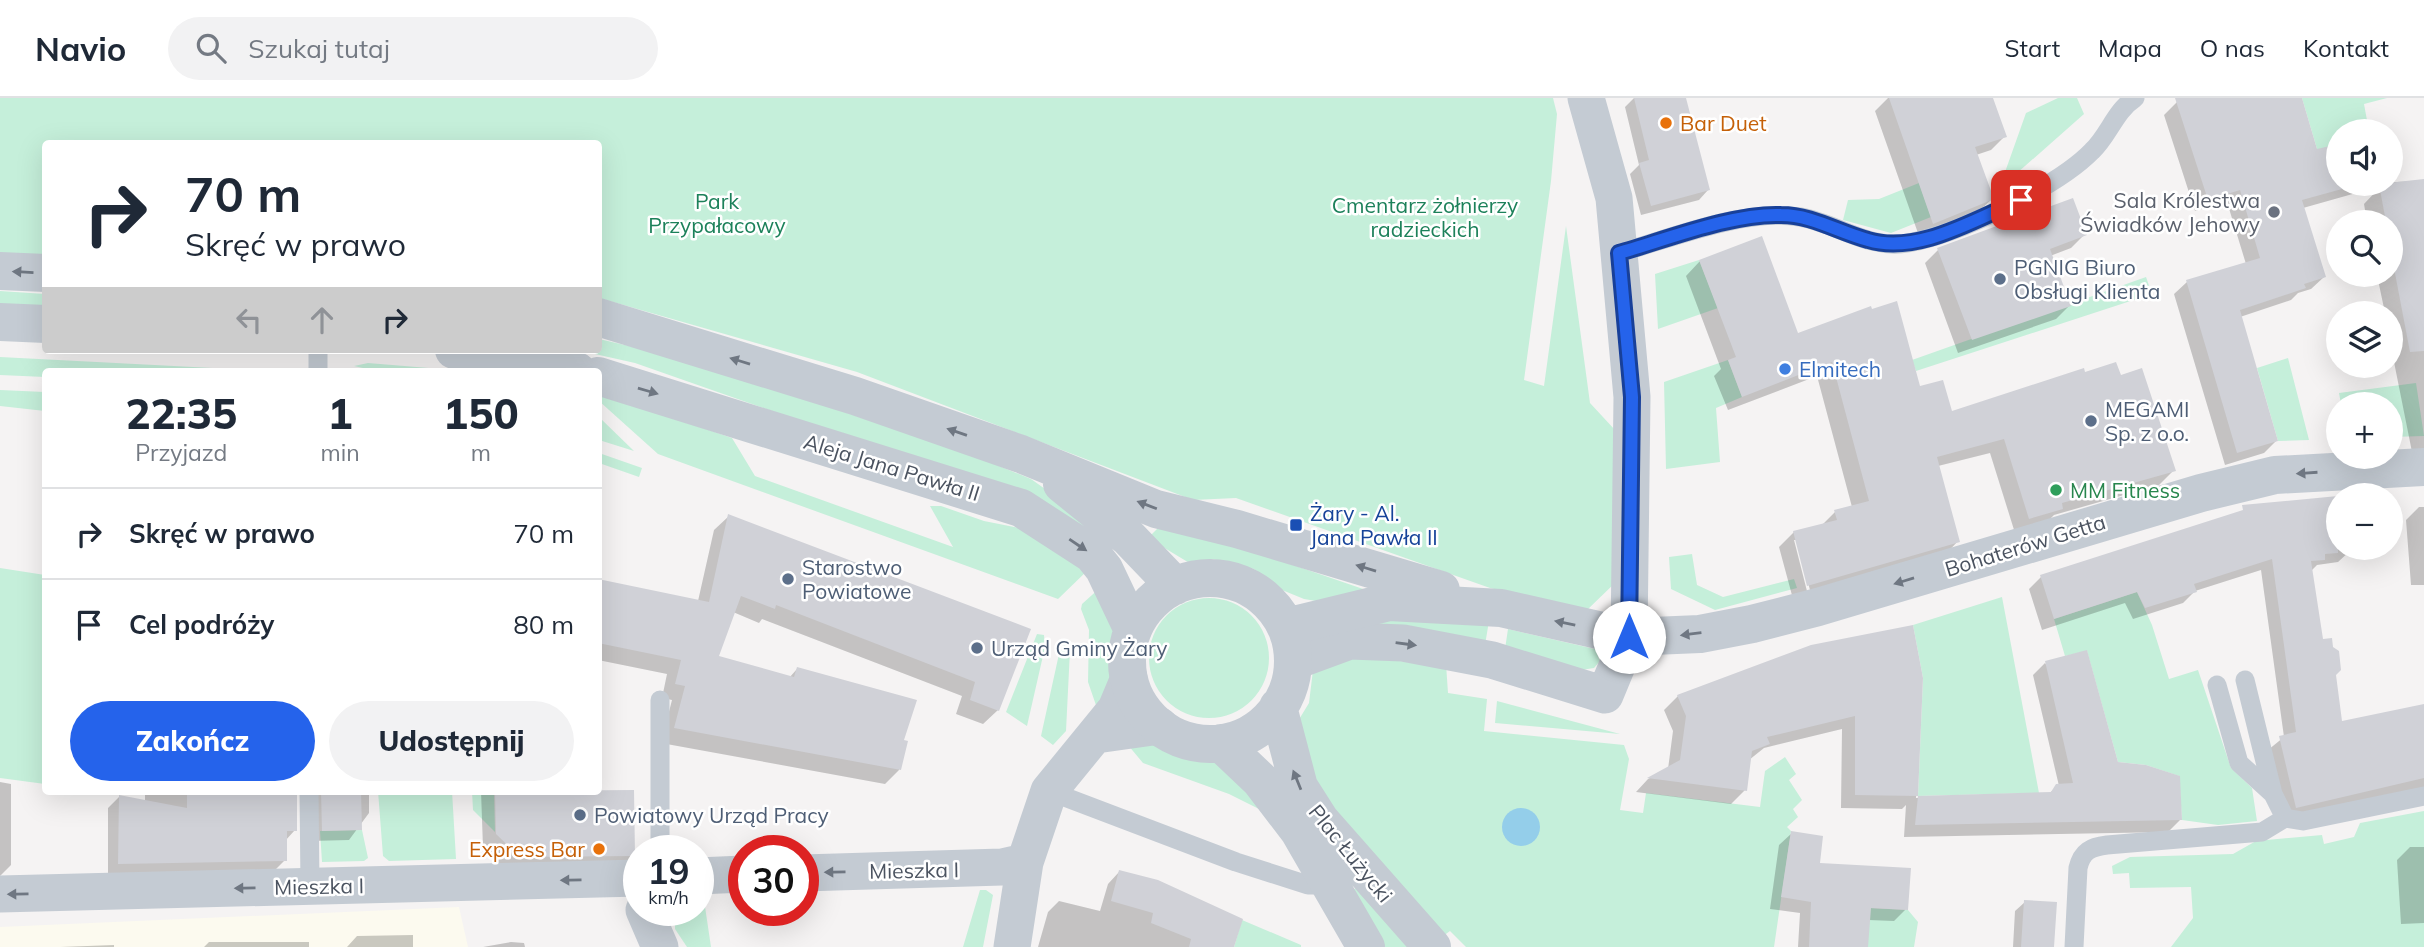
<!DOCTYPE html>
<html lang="pl">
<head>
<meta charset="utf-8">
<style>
  body { margin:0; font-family:Mulish,sans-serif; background:#f2f2f3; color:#1f2937; height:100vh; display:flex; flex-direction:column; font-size:26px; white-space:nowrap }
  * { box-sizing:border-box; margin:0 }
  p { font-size:23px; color:#747a83 }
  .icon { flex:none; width:38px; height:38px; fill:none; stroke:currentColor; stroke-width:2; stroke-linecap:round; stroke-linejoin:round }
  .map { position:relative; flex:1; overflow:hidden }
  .side { position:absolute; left:42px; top:270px; width:560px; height:427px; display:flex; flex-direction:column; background:#fff; border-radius:7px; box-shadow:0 7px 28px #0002 }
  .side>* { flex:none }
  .banner { position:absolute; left:42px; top:42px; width:560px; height:214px; border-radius:7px; box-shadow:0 7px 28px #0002; background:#fff; color:#1f2937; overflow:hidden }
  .buttons { position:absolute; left:2326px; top:21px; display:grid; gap:14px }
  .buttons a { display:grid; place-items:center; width:77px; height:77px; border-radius:50%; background:#fff; box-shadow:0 7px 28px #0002; font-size:35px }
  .speed { position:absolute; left:623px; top:737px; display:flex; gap:14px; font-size:35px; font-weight:700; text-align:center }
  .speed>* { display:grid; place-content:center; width:91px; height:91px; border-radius:50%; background:#fff; box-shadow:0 7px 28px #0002; line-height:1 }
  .speed small { font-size:18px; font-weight:400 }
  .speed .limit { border:10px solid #d22; background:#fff; color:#111 }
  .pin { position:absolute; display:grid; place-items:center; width:60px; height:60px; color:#fff; margin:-30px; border-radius:14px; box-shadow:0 4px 10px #0006 }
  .me { position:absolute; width:77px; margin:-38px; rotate:0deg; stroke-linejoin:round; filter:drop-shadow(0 0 5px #0008) }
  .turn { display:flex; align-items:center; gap:24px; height:147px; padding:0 28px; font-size:32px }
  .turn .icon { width:91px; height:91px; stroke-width:2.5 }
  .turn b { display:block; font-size:49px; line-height:60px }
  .lanes { display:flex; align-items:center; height:66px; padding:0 28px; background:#0003; justify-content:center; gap:35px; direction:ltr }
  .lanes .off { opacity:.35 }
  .eta { display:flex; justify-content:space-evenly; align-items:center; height:119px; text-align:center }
  .eta b { font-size:42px; font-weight:800; line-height:49px }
  .action { display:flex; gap:14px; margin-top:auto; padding:14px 28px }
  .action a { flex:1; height:80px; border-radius:42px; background:#2563eb; color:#fff; font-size:28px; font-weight:800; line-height:80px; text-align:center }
  .action a+a { background:#f2f2f3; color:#1f2937 }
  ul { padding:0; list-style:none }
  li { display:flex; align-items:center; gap:21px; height:91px; padding:0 28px; border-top:2px solid #e0e1e3 }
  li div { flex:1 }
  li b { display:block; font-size:26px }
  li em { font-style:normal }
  header { display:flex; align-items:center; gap:42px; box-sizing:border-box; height:98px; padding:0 35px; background:#fff; border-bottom:2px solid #e0e1e3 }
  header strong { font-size:33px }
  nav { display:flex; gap:38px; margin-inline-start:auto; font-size:24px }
  .search { width:490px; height:63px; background:#f2f2f3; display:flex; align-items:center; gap:18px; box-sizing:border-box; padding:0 24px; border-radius:38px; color:#747a83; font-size:26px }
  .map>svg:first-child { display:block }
</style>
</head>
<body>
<header>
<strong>Navio</strong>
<div class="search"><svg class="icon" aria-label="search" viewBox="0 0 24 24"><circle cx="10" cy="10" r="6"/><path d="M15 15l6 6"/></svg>Szukaj tutaj</div>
<nav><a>Start</a><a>Mapa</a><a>O nas</a><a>Kontakt</a></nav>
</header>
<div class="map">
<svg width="2424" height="849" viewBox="0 0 2424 849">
  <rect width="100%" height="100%" fill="#f5f3f3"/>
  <!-- commercial -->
  <path fill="#fcfaef" d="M459,809L468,849H0V829Z"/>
  <!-- green -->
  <path fill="#c5efda" d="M0,0H1553L1557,16L1551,83L1524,282L1544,288L1566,128L1590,305L1615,332L1617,483L1586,513L1490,490L1236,400L1193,402L857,274L599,200L598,46H46L45,158L0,155Z
    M2058,0H2077L2084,16L1999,91L2026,15Z
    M2302,0H2387L2364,6L2369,33H2338V77L2317,51Z
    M1919,85L1931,119L1891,135L1843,122L1848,102L1879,101Z
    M1699,162L1718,210L1658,231L1655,176Z
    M2146,179L2152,196L1916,273L1912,262Z
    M0,193L45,196V213L0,211Z
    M599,241L681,260L965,354L1031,381L1117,442L806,325L635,265L577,252H598Z
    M0,259L268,273H46L45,279L0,277Z
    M2288,260L2309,342L2278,343L2257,270Z
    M1728,262L1742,299L1716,310L1720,364L1666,371L1664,284Z
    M368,265L465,273H376L354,268Z
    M2416,285L2424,338L2391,339L2390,306H2341L2339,295Z
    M0,292L45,294V313L0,308Z
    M599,294L732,340L755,378L953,449L930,408H941L984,423L1024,431L1089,471L1058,501L658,356L599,303Z
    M599,319L634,353L599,342Z
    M599,355L642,370L639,379L599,365Z
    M1165,423L1366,492L1322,504L1304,501L1282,492L1254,471L1213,461L1200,467L1191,466L1148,440Z
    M1692,456L1697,487L1723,499L1794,481L1797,490L1715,512L1671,491L1669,459Z
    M0,470L45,477V686L0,680Z
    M1102,488L1116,522L1110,557L1111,584L1098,613L1088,584L1089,532L1081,511L1082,506Z
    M2137,494L2152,527L2169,581L2198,572L2231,670L2252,690L2257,723L2218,727L2182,722L2179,678L2146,667L2118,664L2087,553L2065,558L2054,521Z
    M2002,499L2039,695L1918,698L1923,580L1913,527Z
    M1149 560a60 60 0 1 1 120 0a60 60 0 1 1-120 0Z
    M1351,517L1489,523L1485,547L1386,529Z
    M1508,531L1595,551L1600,563L1594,570L1581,572L1505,551Z
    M1037,536L1044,537L1045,549L1027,628L1006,614Z
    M1065,545L1070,552L1066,633L1053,647L1041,638L1059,556Z
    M1336,559L1446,566L1448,595L1487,601L1484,633L1624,647L1629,661L1620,712L1643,715L1646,695L1760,709L1765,673L1785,659L1796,676L1789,682L1802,702L1793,711L1798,719L1787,729L1791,733L1774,849H1466L1450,833L1439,841L1325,707L1295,628L1309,605L1313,572Z
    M1497,603L1620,636L1495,625Z
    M1152,643L1187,657L1210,659L1269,716L1229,696L1143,665L1128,647Z
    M378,693H452L456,761L389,763L383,758Z
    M472,693H494L495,734L473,712Z
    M2424,713V849H2171L2193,820L2191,789L2130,790L2129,775L2113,776L2112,768L2130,759L2233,756L2256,743L2322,737L2324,746L2354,739L2360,725Z
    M362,732L368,760L364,763L322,764L320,733Z
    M1360,788L1417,849H1381L1350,793Z
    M980,792H986L993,797L983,849H963Z
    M698,795H703L711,849H687L675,831V812H698Z
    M1868,810L1908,812L1918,824L1914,849H1868Z
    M1242,822L1301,847V849H1234Z"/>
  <!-- water -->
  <path fill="#94ceea" d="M1502 729a19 19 0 1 1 38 0a19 19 0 1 1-38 0Z"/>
  <!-- shadow -->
  <path fill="#0003" fill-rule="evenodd" d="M1634,0H1685L1708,92L1699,102L1641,117L1630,76L1639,67L1625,9Z
    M1888,0H1991L2005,38L1991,52L1976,57L1992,101L1977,115L1919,138L1875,13Z
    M2189,0H2299L2316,53L2331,59L2338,58V86L2424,83V354H2412L2390,244V215H2385L2377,177H2390V124H2367L2364,106L2381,88L2303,110L2324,179L2311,191L2298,195L2291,202L2240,219L2276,343L2264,355L2225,367L2174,196L2187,184L2246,166L2227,104L2195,113L2164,17L2177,4Z
    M2390,48H2394L2399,74L2390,83Z
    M2085,136L2071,150L2050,158L2069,208L2056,221L1958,255L1925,165L1938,152Z
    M1700,163L1797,237L1919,290L1951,315L2174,372L2159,387L2054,417L2046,425L2015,435L1990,355L1938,368L1958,443L1944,458L1793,501L1779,449L1794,434L1821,428L1835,414L1852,409L1817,278L1728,312L1714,278L1721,271L1686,178ZM1794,442H1797L1811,496L1808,497Z
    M2338,400V450H2349L2350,453L2338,464L2317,467L2311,473L2322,543L2334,577L2341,625L2424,609V690L2283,720L2268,652L2284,639L2261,472L2195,493L2183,505L2133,521L2125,505L2042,532L2029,491L2041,479Z
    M2419,409H2424V487H2411L2406,422Z
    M729,418L1029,532L998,612L983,626L956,616L962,598L762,521L759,525L733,514L717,559L789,580L797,571L902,643L899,672L885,686L661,645L672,602L662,600L667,576L598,562V483L698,503L714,432Z
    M2045,565L2117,666L2180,722L2168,734L1904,739L1906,707L1902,711L1841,710L1842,631L1764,650L1749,662L1745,692L1731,706L1636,694L1648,681L1668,671L1673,633L1664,612L1678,598L1922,580L1916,700L2048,696L2059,688L2033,577Z
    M0,684L11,686V767L0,778Z
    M145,693H295V732L285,743V762L274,773L108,776V710L119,699L145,704Z
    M303,693H369V715L349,742L311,743Z
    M481,693H559L633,757L619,771L506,773L483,750Z
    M1792,735L1818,767L1906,811L1894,823L1868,822L1867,849H1798L1800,815L1770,811L1779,747Z
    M2410,749H2424V825L2401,826L2397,762Z
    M1119,774L1232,849H1038L1048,814L1059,803L1100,813L1108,786Z
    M2025,804L2053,849H2013L2015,813Z
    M413,837V849H347L357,838Z
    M209,844H309V849H204Z
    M511,844L524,845L525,849H483Z
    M114,847V849H60Z"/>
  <!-- building -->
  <path fill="#d0d1d7" d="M1634,0H1686L1710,92L1651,108L1639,65L1649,62Z
    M1889,0H1993L2007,39L1975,49L1994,101L1933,126Z
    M2175,0H2302L2317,51L2330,48L2342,91L2302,102L2326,179L2304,186L2306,190L2240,212L2278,343L2237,355L2186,182L2260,160L2240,92L2208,102Z
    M2424,81V253L2410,254L2390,149V124H2386L2379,86Z
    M2073,100L2087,137L2050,151L2071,208L1972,242L1937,150Z
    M1762,138L1798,235L1871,208L1872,211L1897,203L1920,288L1943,282L1952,313L2084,270L2085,274L2116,264L2121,277L2142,270L2176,373L2062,405L2063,411L2029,421L2004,341L1937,359L1960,444L1807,488L1793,433L1837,422L1834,412L1869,403L1832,264L1742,299L1728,262L1736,259L1699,162Z
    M2338,398V455L2325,456V462L2311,463L2323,541L2332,540L2333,549L2339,553L2341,572L2336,577L2342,623L2424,606V680L2296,710L2279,638L2296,634L2272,461L2194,486L2197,494L2145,510L2137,494L2054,521L2040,477L2243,412L2242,407Z
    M728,416L1031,531L999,613L970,602L975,584L776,507L775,511L741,498L719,558L794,579L797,569L917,602L904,642L908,643L901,672L674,630L685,588L675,586L681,562L598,545V481L709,504Z
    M1913,527L1923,580L1918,698L1855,697V618L1767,639L1770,646L1752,653L1747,693L1647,680L1680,662L1686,618L1677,597L1811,547Z
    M2087,552L2118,664L2146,667L2180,678L2182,722L1915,727L1918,698L2051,694L2056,686L2073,685L2045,563Z
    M634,692L635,758L520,759L496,736L495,693Z
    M187,693H297V733H287V763L118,766L119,697L187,710Z
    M321,693H361L362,732L322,733Z
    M1791,733L1823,738L1820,765L1911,770L1908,812L1871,810L1868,849H1809L1811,804L1781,799Z
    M1119,772L1158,782L1243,821L1234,849H1189L1191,841L1151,825L1153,815L1111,803Z
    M2024,802L2057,804L2054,849H2021Z"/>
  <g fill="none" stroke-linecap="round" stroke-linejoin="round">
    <!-- service -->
    <path stroke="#c4cbd3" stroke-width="19" d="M1619,155C1672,140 1745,110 1800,119C1837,125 1868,152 1908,145C1958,136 2057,89 2092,53C2109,37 2115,13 2135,0
      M318,273V252
      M2245,582L2273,696L2285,720L2303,723L2424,698
      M2217,587L2239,665L2273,696
      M309,693L310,788
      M1049,693L1236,764L1308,787H1330
      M660,752V602
      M2074,849L2078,770C2082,753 2091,749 2107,747L2262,734L2285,720"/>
    <!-- minor -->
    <path stroke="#c4cbd3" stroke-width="37" d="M1293,564L1350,543L1403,545L1492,562L1605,597L1629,539L1632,299L1614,100L1586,0
      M1096,637L1160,628
      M803,775L1002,769L1025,764
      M698,778L744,776
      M0,796L639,780
      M644,812L660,849
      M1012,849L1025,764L1049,693L1116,611L1129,580"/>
    <!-- tertiary -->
    <path stroke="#c4cbd3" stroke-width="38" d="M0,173L46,175
      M598,219L855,298L1021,356L1156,411L1237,431L1441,492
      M0,224L46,226
      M454,252L489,255L577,273
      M598,278L1021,410L1092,456L1104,471L1133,532
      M1062,386L1129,440L1175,488
      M1127 563a83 83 0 1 1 166 0a83 83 0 1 1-166 0Z
      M1286,529L1389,504L1501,510L1629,539L1700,536L1752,526L1818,509L2201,395L2275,377L2424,369
      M1278,609L1299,689L1320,722L1432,849
      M1221,645L1260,682L1299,733L1366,849"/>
  </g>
  <!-- one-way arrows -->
  <defs><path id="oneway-solid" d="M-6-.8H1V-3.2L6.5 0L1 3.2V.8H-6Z" transform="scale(1.75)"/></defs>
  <g fill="#6f7782">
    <use href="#oneway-solid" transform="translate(23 174) rotate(-177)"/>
    <use href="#oneway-solid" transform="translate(740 263) rotate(-163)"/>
    <use href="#oneway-solid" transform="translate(648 293) rotate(16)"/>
    <use href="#oneway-solid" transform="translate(957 334) rotate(-161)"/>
    <use href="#oneway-solid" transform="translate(2307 375) rotate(176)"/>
    <use href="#oneway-solid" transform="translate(1147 407) rotate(-159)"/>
    <use href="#oneway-solid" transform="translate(1078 447) rotate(34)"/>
    <use href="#oneway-solid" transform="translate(1366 470) rotate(-163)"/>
    <use href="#oneway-solid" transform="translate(1904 483) rotate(163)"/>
    <use href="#oneway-solid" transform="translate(1565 525) rotate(-168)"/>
    <use href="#oneway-solid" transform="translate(1691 536) rotate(173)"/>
    <use href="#oneway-solid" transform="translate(1406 546) rotate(8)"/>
    <use href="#oneway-solid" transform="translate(1297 682) rotate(-112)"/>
    <use href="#oneway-solid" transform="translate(835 774) rotate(179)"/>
    <use href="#oneway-solid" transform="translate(571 782) rotate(179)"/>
    <use href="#oneway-solid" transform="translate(245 790) rotate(179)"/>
    <use href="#oneway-solid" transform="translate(18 796) rotate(179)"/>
  </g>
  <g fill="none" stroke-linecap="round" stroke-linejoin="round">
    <defs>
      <path id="route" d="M1629,539L1632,299L1619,155C1665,142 1733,115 1781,117C1812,117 1838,134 1868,142C1918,157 1975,121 2021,102"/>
    </defs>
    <!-- route casing -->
    <use href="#route" stroke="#184099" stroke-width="18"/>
    <!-- route -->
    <use href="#route" stroke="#2563eb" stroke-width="12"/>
  </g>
  <!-- markers -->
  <g fill="#e8710a" stroke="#fff" stroke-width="2.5">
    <circle cx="1666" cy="25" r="7"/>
    <circle cx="599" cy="751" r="7"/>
  </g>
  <circle fill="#6b7280" stroke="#fff" stroke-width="2.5" cx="2274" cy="114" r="7"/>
  <g fill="#5c6f8a" stroke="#fff" stroke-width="2.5">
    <circle cx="2000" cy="181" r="7"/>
    <circle cx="2091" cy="323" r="7"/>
    <circle cx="788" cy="481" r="7"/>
    <circle cx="977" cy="550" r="7"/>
    <circle cx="580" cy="717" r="7"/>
  </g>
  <circle fill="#3f7fe0" stroke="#fff" stroke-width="2.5" cx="1785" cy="271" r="7"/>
  <circle fill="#2e9e5b" stroke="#fff" stroke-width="2.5" cx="2056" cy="392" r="7"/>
  <rect fill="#1a4fb4" stroke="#fff" stroke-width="2.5" x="1289" y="420" width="14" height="14" rx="3.5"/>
  <g text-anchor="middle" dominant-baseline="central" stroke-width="5" stroke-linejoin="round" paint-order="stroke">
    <!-- food labels -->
    <g font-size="21" fill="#c56008" stroke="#fff" text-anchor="start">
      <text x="1680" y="25">Bar Duet</text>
      <text x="585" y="751" text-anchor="end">Express Bar</text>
    </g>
    <!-- worship labels -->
    <g font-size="21" fill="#5b616d" stroke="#fff" text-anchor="end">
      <text x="2260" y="102">Sala Królestwa<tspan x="2260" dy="24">Świadków Jehowy</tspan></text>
    </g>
    <!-- park labels -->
    <g font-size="21" fill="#1c815a" stroke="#fff">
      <text x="717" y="103">Park<tspan x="717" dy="24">Przypałacowy</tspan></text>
      <text x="1425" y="107">Cmentarz żołnierzy<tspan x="1425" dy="24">radzieckich</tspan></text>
    </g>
    <!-- service labels -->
    <g font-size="21" fill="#4e5e75" stroke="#fff" text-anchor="start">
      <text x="2014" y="169">PGNIG Biuro<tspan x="2014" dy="24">Obsługi Klienta</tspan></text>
      <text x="2105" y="311">MEGAMI<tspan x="2105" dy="24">Sp. z o.o.</tspan></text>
      <text x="802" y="469">Starostwo<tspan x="802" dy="24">Powiatowe</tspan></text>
      <text x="991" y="550">Urząd Gminy Żary</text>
      <text x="594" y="717">Powiatowy Urząd Pracy</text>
    </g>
    <!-- shop labels -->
    <g font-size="21" fill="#366cbe" stroke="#fff" text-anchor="start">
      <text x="1799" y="271">Elmitech</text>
    </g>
    <!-- street labels -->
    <g font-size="21" fill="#4b5360" stroke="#fff">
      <text transform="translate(892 369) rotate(17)">Aleja Jana Pawła II</text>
      <text transform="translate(2025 447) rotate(-17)">Bohaterów Getta</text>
      <text transform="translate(1351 755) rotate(51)">Plac Łużycki</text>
      <text transform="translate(914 772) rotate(-1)">Mieszka I</text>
      <text transform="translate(319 788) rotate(-1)">Mieszka I</text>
    </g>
    <!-- leisure labels -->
    <g font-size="21" fill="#27864d" stroke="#fff" text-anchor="start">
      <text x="2070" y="392">MM Fitness</text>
    </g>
    <!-- transit labels -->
    <g font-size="21" fill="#164399" stroke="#fff" text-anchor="start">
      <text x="1310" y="415">Żary - Al.<tspan x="1310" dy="24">Jana Pawła II</tspan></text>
    </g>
  </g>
</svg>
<div class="buttons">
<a><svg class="icon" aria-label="sound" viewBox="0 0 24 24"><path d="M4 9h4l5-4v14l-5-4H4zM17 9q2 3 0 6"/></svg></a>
<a><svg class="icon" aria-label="search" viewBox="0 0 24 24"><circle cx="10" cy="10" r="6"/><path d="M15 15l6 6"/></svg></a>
<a><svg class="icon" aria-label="layers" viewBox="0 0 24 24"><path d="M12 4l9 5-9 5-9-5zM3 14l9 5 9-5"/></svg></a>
<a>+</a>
<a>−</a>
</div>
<div class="speed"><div>19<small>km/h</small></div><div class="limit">30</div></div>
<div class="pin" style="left:2021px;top:102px;background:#d93025"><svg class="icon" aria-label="arrive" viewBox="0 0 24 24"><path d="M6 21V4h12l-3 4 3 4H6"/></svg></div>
<svg class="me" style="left:1629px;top:539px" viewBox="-20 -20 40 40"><circle r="19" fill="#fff"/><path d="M0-13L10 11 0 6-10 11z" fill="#2563eb"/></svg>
<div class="banner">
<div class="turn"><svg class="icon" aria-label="right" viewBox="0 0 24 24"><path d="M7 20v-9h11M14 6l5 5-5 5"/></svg><div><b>70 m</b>Skręć w prawo</div></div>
<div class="lanes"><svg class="icon off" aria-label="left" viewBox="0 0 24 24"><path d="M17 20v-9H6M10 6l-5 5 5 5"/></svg><svg class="icon off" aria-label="ahead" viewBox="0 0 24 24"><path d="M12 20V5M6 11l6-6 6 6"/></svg><svg class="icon" aria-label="right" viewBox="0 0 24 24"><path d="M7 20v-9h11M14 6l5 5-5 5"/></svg></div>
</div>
<section class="side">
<div class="eta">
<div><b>22:35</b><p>Przyjazd</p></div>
<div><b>1</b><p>min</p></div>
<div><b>150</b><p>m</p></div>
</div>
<ul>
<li><svg class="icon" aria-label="right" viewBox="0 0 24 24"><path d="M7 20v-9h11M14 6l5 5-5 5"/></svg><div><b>Skręć w prawo</b></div><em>70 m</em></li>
<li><svg class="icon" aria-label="arrive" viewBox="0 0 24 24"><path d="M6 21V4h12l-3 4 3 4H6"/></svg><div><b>Cel podróży</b></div><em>80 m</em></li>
</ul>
<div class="action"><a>Zakończ</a><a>Udostępnij</a></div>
</section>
</div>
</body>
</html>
